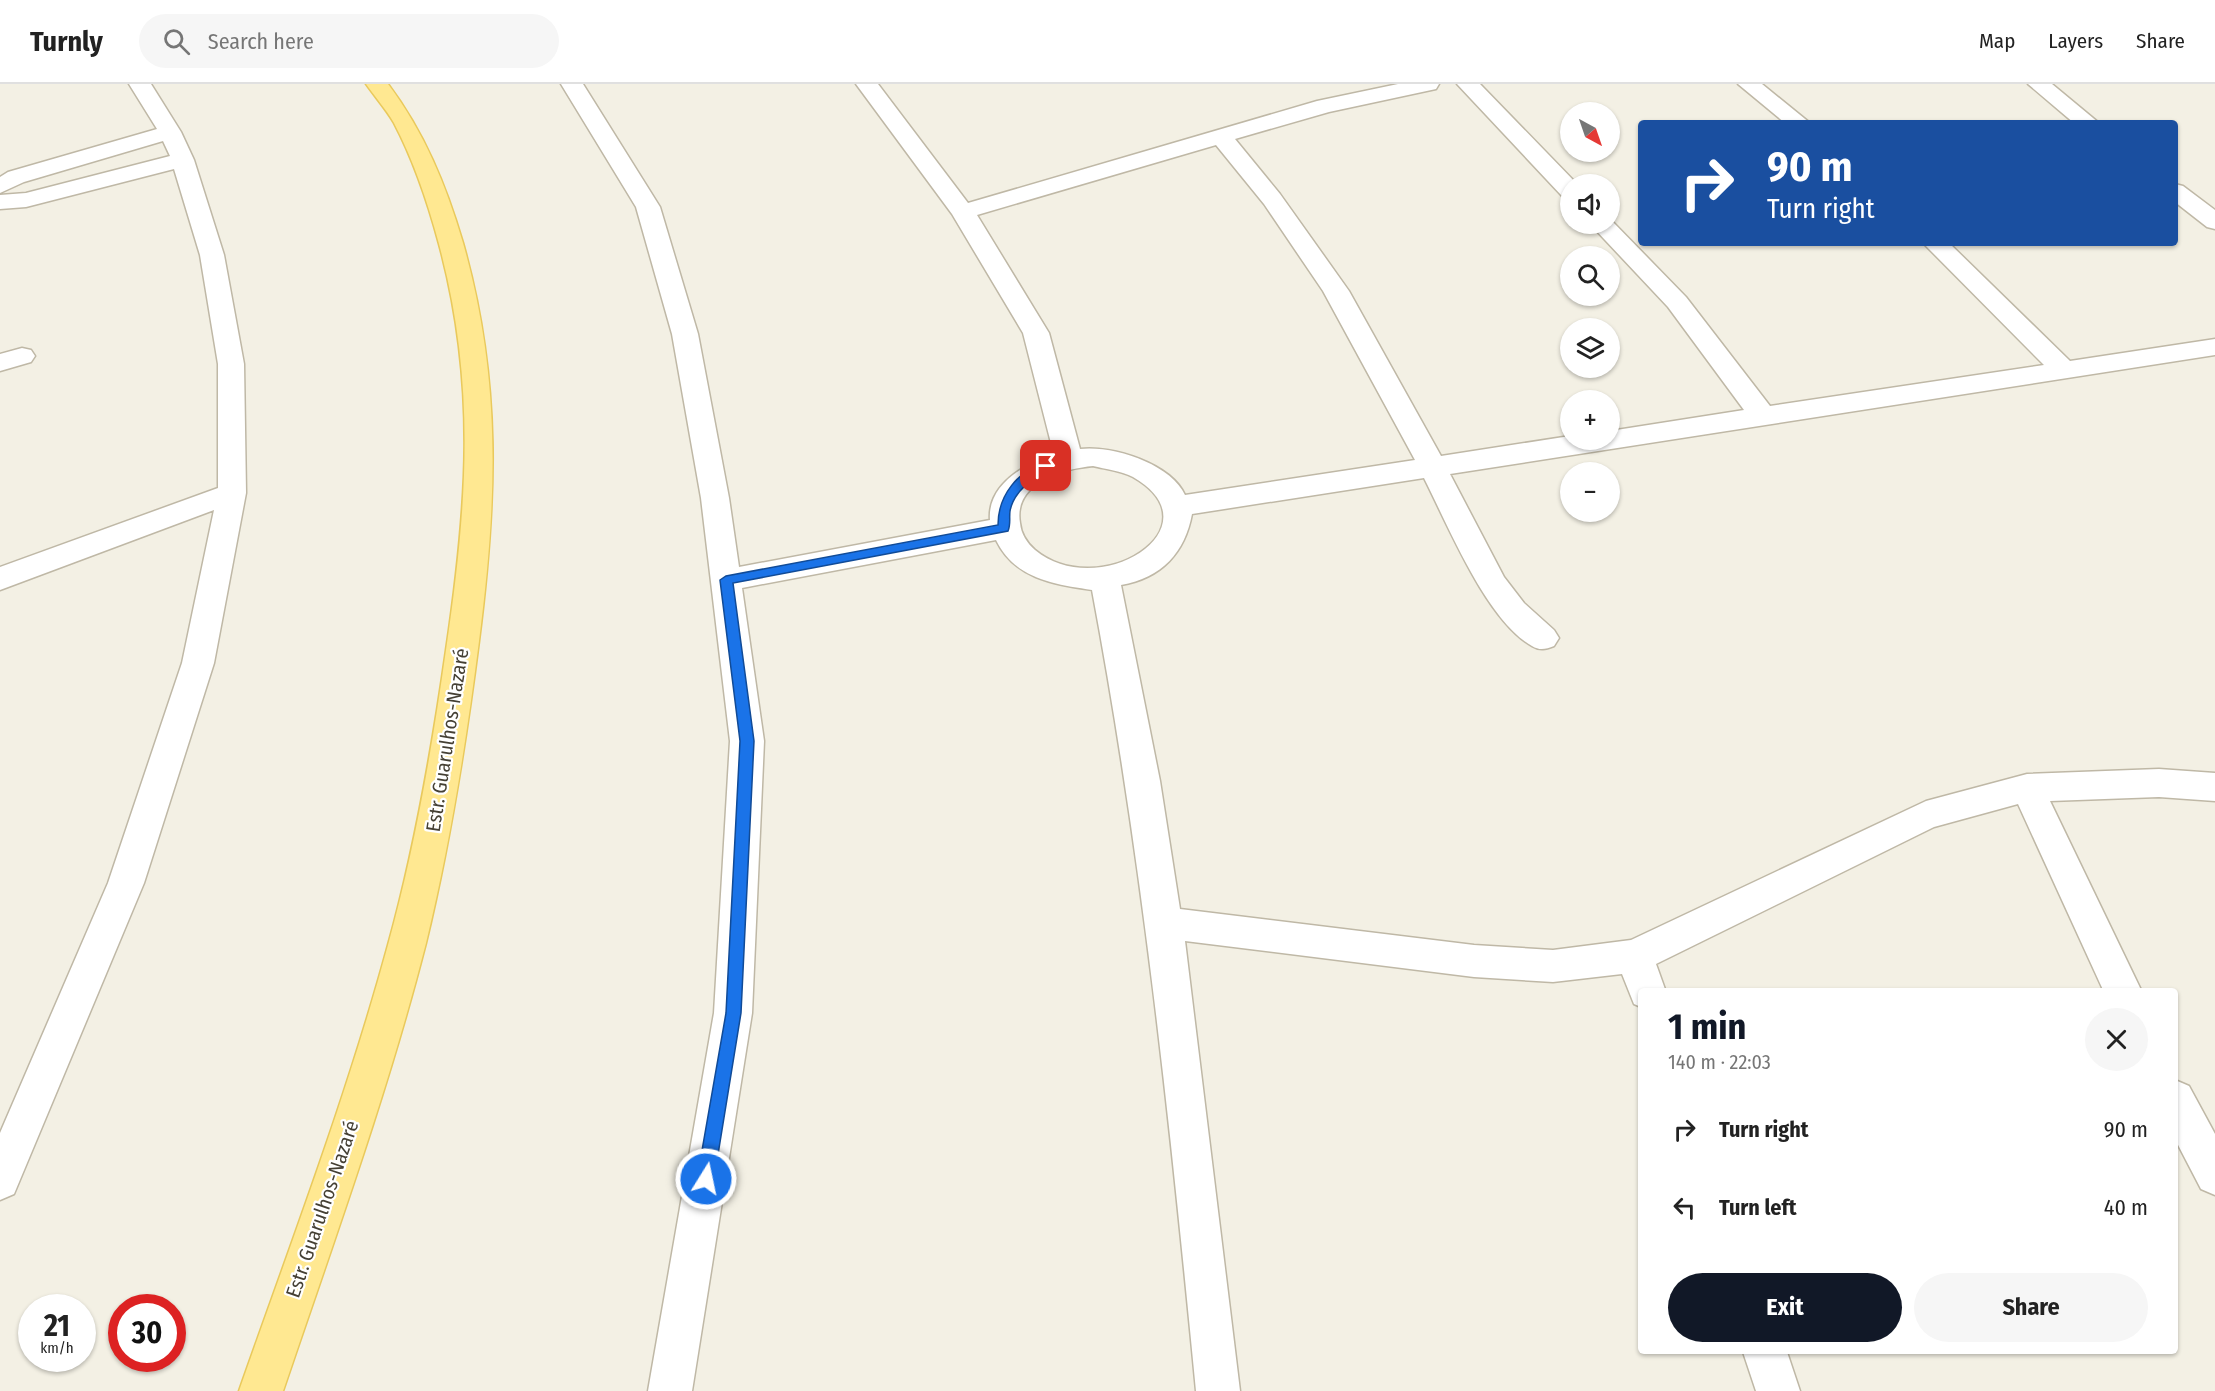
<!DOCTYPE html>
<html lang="en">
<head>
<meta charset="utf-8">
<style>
  body { margin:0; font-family:"Fira Sans Condensed",sans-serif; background:#f6f6f6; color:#222; height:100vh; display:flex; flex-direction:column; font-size:22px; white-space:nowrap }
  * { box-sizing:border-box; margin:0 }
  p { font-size:20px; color:#767676 }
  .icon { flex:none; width:33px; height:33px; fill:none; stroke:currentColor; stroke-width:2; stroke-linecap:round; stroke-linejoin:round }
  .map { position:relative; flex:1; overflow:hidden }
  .sheet { position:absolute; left:1638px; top:904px; width:540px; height:366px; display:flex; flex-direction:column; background:#fff; border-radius:6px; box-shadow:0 2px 4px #0004 }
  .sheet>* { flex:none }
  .guide { position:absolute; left:1638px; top:36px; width:540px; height:126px; border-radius:6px; box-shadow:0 2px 4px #0004; background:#1a4fa0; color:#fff; overflow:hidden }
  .needle { width:39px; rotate:140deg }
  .fabs { position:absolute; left:1560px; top:18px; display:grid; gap:12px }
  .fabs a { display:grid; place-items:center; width:60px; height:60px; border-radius:50%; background:#fff; box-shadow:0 2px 4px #0004; font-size:30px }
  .speed { position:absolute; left:18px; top:1210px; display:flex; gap:12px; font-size:30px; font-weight:700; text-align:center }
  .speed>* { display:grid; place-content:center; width:78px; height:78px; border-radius:50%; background:#fff; box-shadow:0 2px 4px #0004; line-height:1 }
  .speed small { font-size:15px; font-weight:400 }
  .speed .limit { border:9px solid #d22; background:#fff; color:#111 }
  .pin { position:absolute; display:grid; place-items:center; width:51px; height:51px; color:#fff; margin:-26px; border-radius:12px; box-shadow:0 3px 9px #0006 }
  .me { position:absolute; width:66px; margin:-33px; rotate:10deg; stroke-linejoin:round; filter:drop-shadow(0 0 4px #0008) }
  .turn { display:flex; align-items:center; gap:21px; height:126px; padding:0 30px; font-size:27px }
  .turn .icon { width:78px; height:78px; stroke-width:2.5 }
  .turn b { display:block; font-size:42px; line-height:51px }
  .round { display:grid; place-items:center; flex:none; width:63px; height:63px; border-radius:32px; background:#f6f6f6 }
  .head { display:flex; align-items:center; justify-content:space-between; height:102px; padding:0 30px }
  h1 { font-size:36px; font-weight:700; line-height:45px; color:#111827 }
  .cta { display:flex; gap:12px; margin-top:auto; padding:12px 30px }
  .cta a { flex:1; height:69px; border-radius:36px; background:#111827; color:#fff; font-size:24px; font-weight:700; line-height:69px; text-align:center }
  .cta a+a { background:#f6f6f6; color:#222 }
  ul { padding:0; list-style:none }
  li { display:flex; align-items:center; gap:18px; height:78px; padding:0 30px }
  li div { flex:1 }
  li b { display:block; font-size:22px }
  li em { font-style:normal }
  header { display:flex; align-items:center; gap:36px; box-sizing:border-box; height:84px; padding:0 30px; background:#fff; border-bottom:2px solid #e0e0e0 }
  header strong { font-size:28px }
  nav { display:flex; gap:33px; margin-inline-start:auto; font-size:21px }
  .search { width:420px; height:54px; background:#f6f6f6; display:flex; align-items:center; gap:15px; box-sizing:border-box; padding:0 21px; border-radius:33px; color:#767676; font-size:22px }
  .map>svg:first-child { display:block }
</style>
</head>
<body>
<header>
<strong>Turnly</strong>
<div class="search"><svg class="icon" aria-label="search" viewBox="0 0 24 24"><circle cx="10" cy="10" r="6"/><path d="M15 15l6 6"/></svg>Search here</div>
<nav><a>Map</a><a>Layers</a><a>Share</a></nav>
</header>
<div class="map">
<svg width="2215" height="1307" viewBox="0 0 2215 1307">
  <rect width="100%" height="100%" fill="#f3f0e4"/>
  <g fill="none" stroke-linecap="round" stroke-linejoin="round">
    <defs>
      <path id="minor" d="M129,0H151L181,48L194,76L224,171L244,280L246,409L214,579L144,799L14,1110L0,1116V1049L108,799L182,579L214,426L0,506V483L218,404V280L200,171L174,85L26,123L0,125V111L26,109L170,72L163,57L24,98L0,109V93L8,88L157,45Z
        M561,0H583L660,123L698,250L729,414L739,483L990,436C987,401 1025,379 1054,371L1023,249L952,130L856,0H878L968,119L1317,17L1398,0H1439L1436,5L1329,28L1235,55L1280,110L1349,207L1441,372L1570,352V356H1610V347L1744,326L1668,223L1590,140H1610V135L1686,213L1770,322L2044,281L1923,159H1949L2070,277L2215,255V271L1450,390L1504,493L1524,519L1554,546L1559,554L1554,562C1546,565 1540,567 1532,562C1486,536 1448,441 1424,394L1192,430C1185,468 1162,494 1121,501L1160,697L1180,825L1474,861L1553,866L1631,856L1926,717L2027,690L2159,685L2215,689V717L2159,713L2050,717L2142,908H2104L2018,720L1934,743L1656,880L1666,908H1641V923L1634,920L1622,890L1553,898L1474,893L1185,857L1240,1307H1196C1170,1038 1142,772 1092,506C1053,500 1015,495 996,456L742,504L764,657L752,929L692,1307H648L714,929L730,657L701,414L672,250L636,123ZM1216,61L1264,120L1323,207L1415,376L1185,411C1171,380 1113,361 1080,365L1049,249L977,131ZM1093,382C1105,385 1122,387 1133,393C1220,443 1099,519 1035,466C1027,459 1021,450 1020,439C1013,399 1062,385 1093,382Z
        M1457,0H1480L1577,100H1570V114L1562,112Z
        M1738,0H1762L1810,39H1785Z
        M2028,0H2052L2099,39H2074Z
        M2175,100L2183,102L2215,126V145L2207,143L2175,118Z
        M22,264L31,266L35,272L31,278L0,287V270Z
        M2175,996L2189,1002L2215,1050V1111L2201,1105L2175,1055Z
        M1743,1268H1787L1800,1307H1756Z"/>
      <path id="major" d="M366,0H388C424,48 446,101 463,159C502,297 497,417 479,557C466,659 450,760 426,859C387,1011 333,1159 283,1307H239C291,1159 347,1012 388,861C415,764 432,665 446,566C467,424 477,301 439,160C428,119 414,77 394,39C386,25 375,13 366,0Z"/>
    </defs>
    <!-- minor casing -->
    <use href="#minor" stroke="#bfb8a6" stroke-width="3"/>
    <!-- major casing -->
    <use href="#major" stroke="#e9c95c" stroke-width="3"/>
    <!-- minor -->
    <use href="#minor" fill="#fff" fill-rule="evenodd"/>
    <!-- major -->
    <use href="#major" fill="#ffe891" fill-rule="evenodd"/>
  </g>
  <!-- route -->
  <path fill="#1a73e8" stroke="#114b97" stroke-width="1.5" d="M1046,378L1052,382L1050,385C1033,395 1014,406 1010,427C1009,434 1011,440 1008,447L733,499L754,657L741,929L714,1095L712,1100L706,1103L700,1100L697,1095L726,929L740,657L720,496L726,492L998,441C998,411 1018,387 1046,378Z"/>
  <g text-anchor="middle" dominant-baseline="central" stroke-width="4.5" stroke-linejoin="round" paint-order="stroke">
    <!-- street labels -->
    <g font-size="20" fill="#454034" stroke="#fff">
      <text transform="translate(447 656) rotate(-81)">Estr. Guarulhos-Nazaré</text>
      <text transform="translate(322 1125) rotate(-71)">Estr. Guarulhos-Nazaré</text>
    </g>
  </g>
</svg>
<div class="fabs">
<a><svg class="needle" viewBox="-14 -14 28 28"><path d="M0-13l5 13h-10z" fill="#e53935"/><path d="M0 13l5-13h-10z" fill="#767676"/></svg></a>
<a><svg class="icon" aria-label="sound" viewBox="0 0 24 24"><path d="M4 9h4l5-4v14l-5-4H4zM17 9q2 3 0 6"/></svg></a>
<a><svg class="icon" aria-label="search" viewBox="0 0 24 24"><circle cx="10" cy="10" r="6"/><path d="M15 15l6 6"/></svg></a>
<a><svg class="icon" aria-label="layers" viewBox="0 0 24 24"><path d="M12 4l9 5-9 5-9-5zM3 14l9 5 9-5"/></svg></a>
<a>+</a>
<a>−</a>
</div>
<div class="speed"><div>21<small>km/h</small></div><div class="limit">30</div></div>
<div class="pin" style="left:1046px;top:382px;background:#d93025"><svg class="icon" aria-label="arrive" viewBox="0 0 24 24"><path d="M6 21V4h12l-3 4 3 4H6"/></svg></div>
<svg class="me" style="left:706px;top:1095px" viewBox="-20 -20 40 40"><circle r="17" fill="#1a73e8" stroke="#fff" stroke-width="3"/><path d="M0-11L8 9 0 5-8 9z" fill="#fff"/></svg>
<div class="guide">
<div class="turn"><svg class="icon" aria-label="right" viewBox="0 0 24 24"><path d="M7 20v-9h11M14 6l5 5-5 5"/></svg><div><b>90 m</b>Turn right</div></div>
</div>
<section class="sheet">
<div class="head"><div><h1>1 min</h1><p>140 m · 22:03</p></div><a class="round"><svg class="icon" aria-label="close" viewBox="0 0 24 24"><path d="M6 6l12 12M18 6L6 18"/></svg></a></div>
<ul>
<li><svg class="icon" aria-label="right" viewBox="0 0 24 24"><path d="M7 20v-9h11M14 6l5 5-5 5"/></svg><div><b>Turn right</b></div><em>90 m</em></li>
<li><svg class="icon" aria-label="left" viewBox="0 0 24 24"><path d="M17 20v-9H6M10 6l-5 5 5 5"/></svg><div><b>Turn left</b></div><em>40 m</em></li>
</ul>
<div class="cta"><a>Exit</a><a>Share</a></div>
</section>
</div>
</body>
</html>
